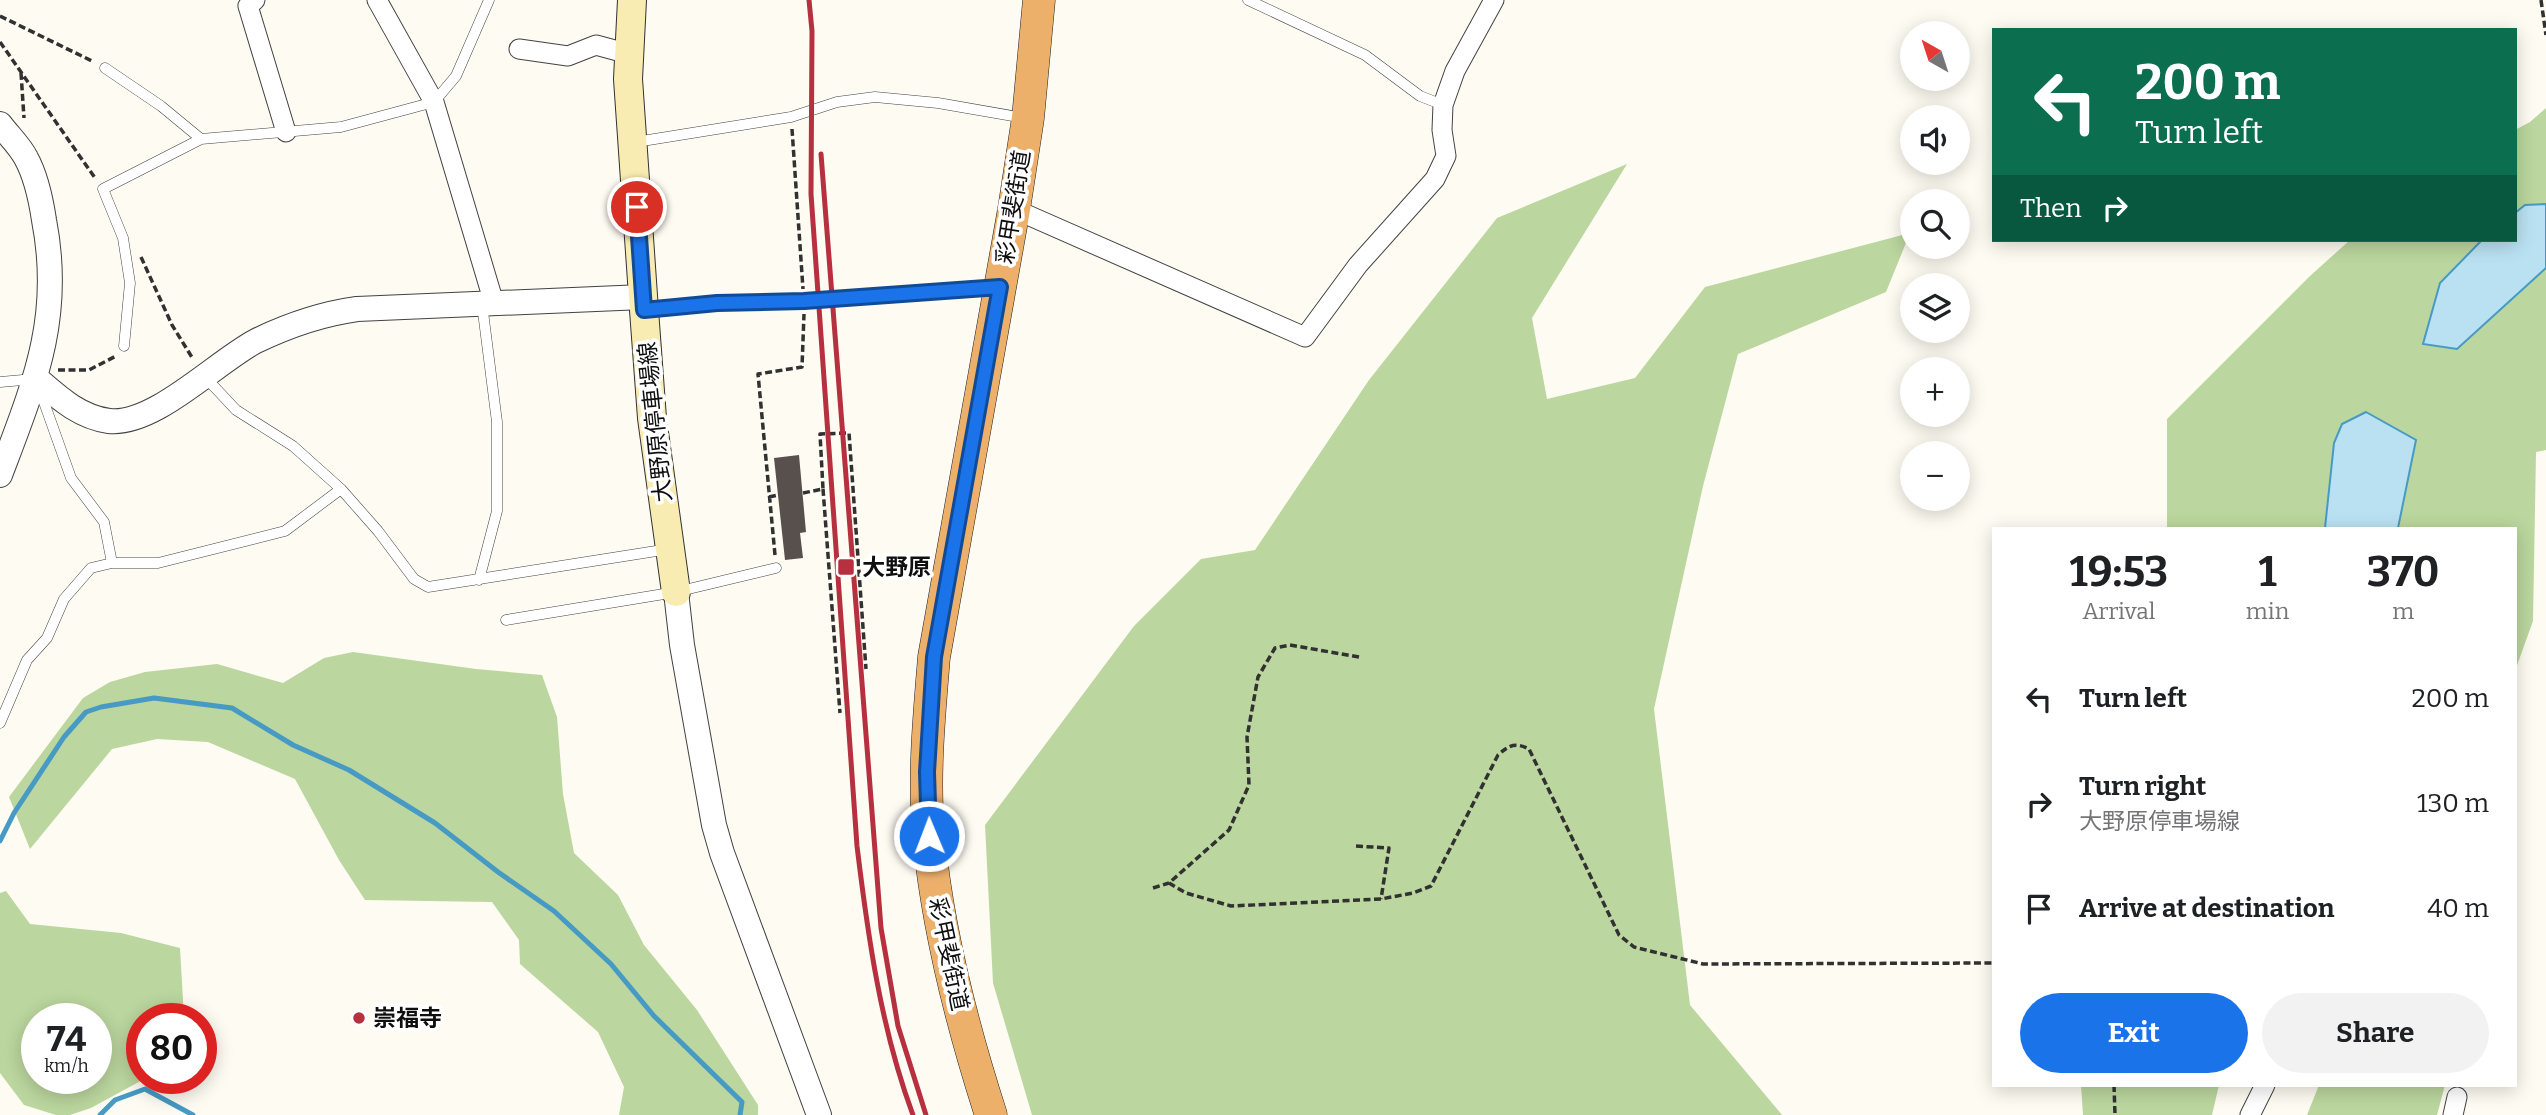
<!DOCTYPE html>
<html lang="en">
<head>
<meta charset="utf-8">
<style>
  body { margin:0; font-family:Bitter,"Noto Sans JP",serif; background:#f2f2f2; color:#202124; height:100vh; display:flex; flex-direction:column; font-size:26px; white-space:nowrap }
  * { box-sizing:border-box; margin:0 }
  p { font-size:23px; color:#757577 }
  .icon { flex:none; width:38px; height:38px; fill:none; stroke:currentColor; stroke-width:2; stroke-linecap:round; stroke-linejoin:round }
  .map { position:relative; flex:1; overflow:hidden }
  .details { position:absolute; left:1992px; top:527px; width:525px; height:560px; display:flex; flex-direction:column; background:#fff; border-radius:0px; box-shadow:0 4px 18px #0003 }
  .details>* { flex:none }
  .top-card { position:absolute; left:1992px; top:28px; width:525px; height:214px; border-radius:0px; box-shadow:0 4px 18px #0003; background:#0b6e4f; color:#fff; overflow:hidden }
  .needle { width:46px; rotate:321deg }
  .fabs { position:absolute; left:1900px; top:21px; display:grid; gap:14px }
  .fabs a { display:grid; place-items:center; width:70px; height:70px; border-radius:50%; background:#fff; box-shadow:0 4px 18px #0003; font-size:35px }
  .speed { position:absolute; left:21px; top:1003px; display:flex; gap:14px; font-size:35px; font-weight:700; text-align:center }
  .speed>* { display:grid; place-content:center; width:91px; height:91px; border-radius:50%; background:#fff; box-shadow:0 4px 18px #0003; line-height:1 }
  .speed small { font-size:18px; font-weight:400 }
  .speed .limit { border:10px solid #d22; background:#fff; color:#111 }
  .pin { position:absolute; display:grid; place-items:center; width:60px; height:60px; color:#fff; margin:-30px; border:4px solid #fff; border-radius:50%; box-shadow:0 2px 7px #0007 }
  .me { position:absolute; width:77px; margin:-38px; rotate:359deg; stroke-linejoin:round; filter:drop-shadow(0 0 5px #0008) }
  .turn { display:flex; align-items:center; gap:24px; height:147px; padding:0 28px; font-size:32px }
  .turn .icon { width:91px; height:91px; stroke-width:2.5 }
  .turn b { display:block; font-size:49px; line-height:60px }
  .then { display:flex; align-items:center; height:66px; padding:0 28px; background:#0003; gap:14px; font-size:26px }
  .eta { display:flex; justify-content:space-evenly; align-items:center; height:119px; text-align:center }
  .eta b { font-size:42px; font-weight:700; line-height:49px }
  .action { display:flex; gap:14px; margin-top:auto; padding:14px 28px }
  .action a { flex:1; height:80px; border-radius:42px; background:#1a73e8; color:#fff; font-size:28px; font-weight:700; line-height:80px; text-align:center }
  .action a+a { background:#f2f2f2; color:#202124 }
  ul { padding:0; list-style:none }
  li { display:flex; align-items:center; gap:21px; height:105px; padding:0 28px }
  li div { flex:1 }
  li b { display:block; font-size:26px }
  li em { font-style:normal }
  .map>svg:first-child { display:block }
</style>
</head>
<body>
<div class="map">
<svg width="2546" height="1115" viewBox="0 0 2546 1115">
  <rect width="100%" height="100%" fill="#fefbf2"/>
  <!-- forest -->
  <path fill="#bbd69e" fill-rule="evenodd" d="M2546,108V204L2525,205L2515,213V130L2530,122Z
    M1627,164L1532,318L1547,399L1635,378L1705,287L1910,233L1886,292L1738,354L1703,486L1654,709L1690,1005L1782,1115H1032L993,983L985,825L1134,626L1201,559L1255,550L1369,380L1497,218Z
    M2350,240H2482L2440,284L2424,344L2457,349L2546,268V450L2536,452L2533,621L2515,671V528H2398L2416,440L2334,443L2325,528H2167V419L2310,276Z
    M353,652L476,669L542,675L557,717L563,794L574,853L618,895L644,945L697,1010L758,1105V1115H619L624,1087L598,1032L520,964L519,940L492,902L365,900L339,860L295,779L208,742L157,739L112,749L30,849L9,797L83,698L110,682L145,672L217,664L283,683L324,658Z
    M6,891L30,924L121,933L180,948L184,1018H142V1078H146L91,1108L70,1115H56L24,1105L0,1073V893ZM37,1018H96V1078H37Z
    M2081,1085H2219L2212,1115H2083Z
    M2319,1085H2445L2437,1115H2307Z"/>
  <!-- water -->
  <path fill="#bae1f2" stroke="#469ac4" stroke-width="2" d="M2546,204V268L2457,349L2423,344L2440,283L2482,240H2515V213L2525,205Z
    M2366,412L2416,440L2398,528H2325L2334,443L2342,424Z"/>
  <g fill="none" stroke-linecap="round" stroke-linejoin="round">
    <!-- stream -->
    <path stroke="#469ac4" stroke-width="5" d="M0,841L14,813L64,737L86,712L101,707L154,698L232,708L293,745L349,770L435,823L498,872L554,911L611,964L654,1016L742,1102L740,1115
      M100,1115L115,1100L145,1089L193,1115"/>
  </g>
  <!-- building -->
  <path fill="#57504c" d="M799,455L806,532L800,533L803,558L785,560L774,458Z"/>
  <g fill="none" stroke-linecap="round" stroke-linejoin="round">
    <defs>
      <path id="service" d="M1248,0L1365,55L1420,96L1443,105
        M105,68L161,106L201,139L341,127L434,102L456,76L489,0
        M636,142L791,117L837,102L875,97L938,103L1024,118
        M648,310L717,303L804,301L996,287
        M124,346L130,283L123,238L103,189L201,139
        M206,378L236,410L293,446L341,489L378,531L414,579L428,587L669,549
        M0,382L34,379
        M40,391L71,478L104,522L112,563
        M479,580L497,511V422L482,304
        M506,620L676,592L776,568
        M0,723L27,660L47,638L64,599L91,568L112,563H158L285,531L341,489"/>
      <path id="minor" d="M255,0L248,6L286,132
        M377,0L434,102L494,303
        M519,49L568,56L596,45L629,54
        M1014,209L1305,337L1358,265L1435,179L1446,156L1442,130L1443,105L1455,71L1494,0
        M2250,1115L2265,1085
        M2453,1115L2457,1097"/>
      <path id="tertiary" d="M0,124C8,135 20,146 26,158C36,176 41,200 44,220C63,318 34,385 0,475
        M36,378C58,397 79,417 109,421C154,426 216,362 256,341C289,325 321,314 357,309L643,297
        M676,592L682,645L714,825L722,853L819,1115"/>
      <path id="secondary" d="M632,0L628,79L644,310L652,418L676,592"/>
      <path id="trunk" d="M991,1115C962,1025 938,933 929,839C923,779 929,717 934,657L1014,209L1028,118L1039,0"/>
    </defs>
    <!-- service casing -->
    <use href="#service" stroke="#424242" stroke-width="11"/>
    <!-- minor casing -->
    <use href="#minor" stroke="#424242" stroke-width="21"/>
    <!-- tertiary casing -->
    <use href="#tertiary" stroke="#424242" stroke-width="26"/>
    <!-- secondary casing -->
    <use href="#secondary" stroke="#313131" stroke-width="30"/>
    <!-- trunk casing -->
    <use href="#trunk" stroke="#202020" stroke-width="33"/>
    <!-- path -->
    <path stroke="#313131" stroke-width="3.5" stroke-dasharray="7 3.5" stroke-linecap="butt" d="M2541,0L2546,35
      M0,16L94,62
      M0,42L95,178
      M21,73L24,118
      M792,129L803,289
      M141,257L172,325L193,359
      M58,370H89L116,356
      M823,489L840,713
      M803,493L823,489L820,434L849,433L866,669
      M769,497L778,495
      M775,555L758,374L802,367L804,314
      M1359,657L1290,645L1275,648L1258,677L1247,737L1249,785L1229,830L1169,883L1186,893L1231,906L1381,899L1413,893L1431,886L1498,755C1509,745 1515,742 1529,749L1619,935L1634,947L1703,964L1993,963
      M1356,846L1389,848L1381,899
      M1153,888L1169,883
      M2114,1085L2115,1115"/>
    <!-- service -->
    <use href="#service" stroke="#fff" stroke-width="10"/>
    <!-- minor -->
    <use href="#minor" stroke="#fff" stroke-width="19"/>
    <!-- tertiary -->
    <use href="#tertiary" stroke="#fff" stroke-width="24"/>
    <!-- secondary -->
    <use href="#secondary" stroke="#f9ecb2" stroke-width="28"/>
    <!-- trunk -->
    <use href="#trunk" stroke="#ecb06b" stroke-width="32"/>
    <!-- rail -->
    <path stroke="#b63040" stroke-width="5" d="M809,0L812,31L811,194L857,846C868,937 881,1029 913,1115
      M821,154L881,928L898,1026L926,1115"/>
  </g>
  <g fill="none" stroke-linecap="round" stroke-linejoin="round">
    <defs>
      <path id="route" d="M637,207L644,310L717,303L804,301L1000,287L934,657L927,772L929,836"/>
    </defs>
    <!-- route casing -->
    <use href="#route" stroke="#114b97" stroke-width="18"/>
    <!-- route -->
    <use href="#route" stroke="#1a73e8" stroke-width="12"/>
  </g>
  <!-- markers -->
  <g fill="#b63040" stroke="#fff" stroke-width="2.5">
    <rect x="837" y="558" width="18" height="18" rx="3.5"/>
    <circle cx="359" cy="1018" r="7"/>
  </g>
  <g text-anchor="middle" dominant-baseline="central" stroke-width="7" stroke-linejoin="round" paint-order="stroke">
    <!-- street labels -->
    <g font-size="23" fill="#0f0f0f" stroke="#fff">
      <text transform="translate(1013 207) rotate(-81)">彩甲斐街道</text>
      <text transform="translate(655 422) rotate(-96)">大野原停車場線</text>
      <text transform="translate(949 954) rotate(78)">彩甲斐街道</text>
    </g>
    <!-- poi labels -->
    <g font-size="23" font-weight="bold" fill="#0f0f0f" stroke="#fff" text-anchor="start">
      <text x="862" y="567">大野原</text>
      <text x="373" y="1018">崇福寺</text>
    </g>
  </g>
</svg>
<div class="fabs">
<a><svg class="needle" viewBox="-14 -14 28 28"><path d="M0-13l5 13h-10z" fill="#e53935"/><path d="M0 13l5-13h-10z" fill="#757577"/></svg></a>
<a><svg class="icon" aria-label="sound" viewBox="0 0 24 24"><path d="M4 9h4l5-4v14l-5-4H4zM17 9q2 3 0 6"/></svg></a>
<a><svg class="icon" aria-label="search" viewBox="0 0 24 24"><circle cx="10" cy="10" r="6"/><path d="M15 15l6 6"/></svg></a>
<a><svg class="icon" aria-label="layers" viewBox="0 0 24 24"><path d="M12 4l9 5-9 5-9-5zM3 14l9 5 9-5"/></svg></a>
<a>+</a>
<a>−</a>
</div>
<div class="speed"><div>74<small>km/h</small></div><div class="limit">80</div></div>
<div class="pin" style="left:637px;top:207px;background:#d93025"><svg class="icon" aria-label="arrive" viewBox="0 0 24 24"><path d="M6 21V4h12l-3 4 3 4H6"/></svg></div>
<svg class="me" style="left:929px;top:836px" viewBox="-20 -20 40 40"><circle r="17" fill="#1a73e8" stroke="#fff" stroke-width="3"/><path d="M0-11L8 9 0 5-8 9z" fill="#fff"/></svg>
<div class="top-card">
<div class="turn"><svg class="icon" aria-label="left" viewBox="0 0 24 24"><path d="M17 20v-9H6M10 6l-5 5 5 5"/></svg><div><b>200 m</b>Turn left</div></div>
<div class="then">Then<svg class="icon" aria-label="right" viewBox="0 0 24 24"><path d="M7 20v-9h11M14 6l5 5-5 5"/></svg></div>
</div>
<section class="details">
<div class="eta">
<div><b>19:53</b><p>Arrival</p></div>
<div><b>1</b><p>min</p></div>
<div><b>370</b><p>m</p></div>
</div>
<ul>
<li><svg class="icon" aria-label="left" viewBox="0 0 24 24"><path d="M17 20v-9H6M10 6l-5 5 5 5"/></svg><div><b>Turn left</b></div><em>200 m</em></li>
<li><svg class="icon" aria-label="right" viewBox="0 0 24 24"><path d="M7 20v-9h11M14 6l5 5-5 5"/></svg><div><b>Turn right</b><p>大野原停車場線</p></div><em>130 m</em></li>
<li><svg class="icon" aria-label="arrive" viewBox="0 0 24 24"><path d="M6 21V4h12l-3 4 3 4H6"/></svg><div><b>Arrive at destination</b></div><em>40 m</em></li>
</ul>
<div class="action"><a>Exit</a><a>Share</a></div>
</section>
</div>
</body>
</html>
